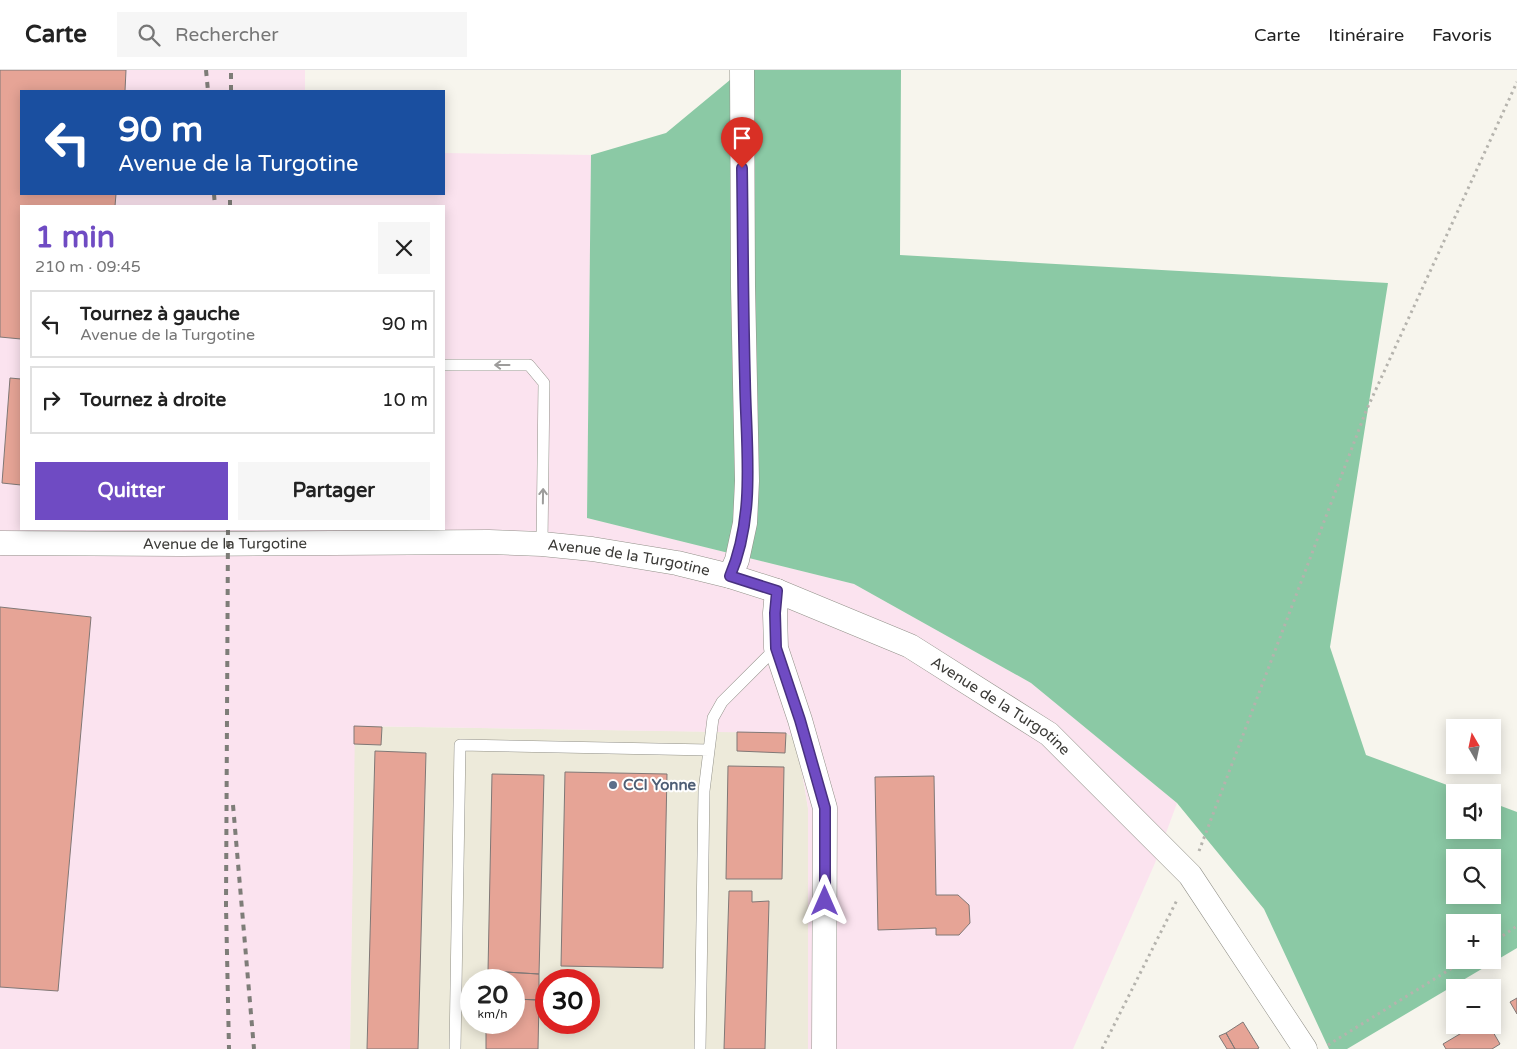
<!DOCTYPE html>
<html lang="fr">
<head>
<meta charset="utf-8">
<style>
  body { margin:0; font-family:"Varela Round",sans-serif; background:#f6f6f6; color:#222; height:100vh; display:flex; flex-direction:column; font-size:19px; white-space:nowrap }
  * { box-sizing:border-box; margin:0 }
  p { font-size:16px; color:#767676 }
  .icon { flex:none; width:28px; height:28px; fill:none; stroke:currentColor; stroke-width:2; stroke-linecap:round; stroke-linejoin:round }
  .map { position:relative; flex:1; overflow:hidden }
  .drawer { position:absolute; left:20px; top:135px; width:425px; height:325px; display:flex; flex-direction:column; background:#fff; border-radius:0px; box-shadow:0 2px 12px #0003 }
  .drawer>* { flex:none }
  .banner { position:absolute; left:20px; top:20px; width:425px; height:105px; border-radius:0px; box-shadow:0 2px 12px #0003; background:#1a4fa0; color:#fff; overflow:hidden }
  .needle { width:32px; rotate:351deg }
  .fabs { position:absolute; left:1446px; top:649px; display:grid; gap:10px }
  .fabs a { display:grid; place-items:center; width:55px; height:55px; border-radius:0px; background:#fff; box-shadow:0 2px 12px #0003; font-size:25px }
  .speed { position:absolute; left:460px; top:899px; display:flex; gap:10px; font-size:25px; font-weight:700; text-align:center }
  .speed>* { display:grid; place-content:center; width:65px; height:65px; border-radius:50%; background:#fff; box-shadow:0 2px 12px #0003; line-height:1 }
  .speed small { font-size:12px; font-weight:400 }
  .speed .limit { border:8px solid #d22; background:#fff; color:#111 }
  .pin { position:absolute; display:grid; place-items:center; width:42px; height:42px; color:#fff; margin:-51px -21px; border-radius:50% 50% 50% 0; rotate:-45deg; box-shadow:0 0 5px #0007 }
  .pin .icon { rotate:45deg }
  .me { position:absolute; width:55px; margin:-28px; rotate:0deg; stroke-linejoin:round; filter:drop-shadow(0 0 4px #0008) }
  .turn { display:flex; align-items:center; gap:18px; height:105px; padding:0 15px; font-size:22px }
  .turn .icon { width:65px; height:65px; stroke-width:2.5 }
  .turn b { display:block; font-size:35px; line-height:42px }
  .round { display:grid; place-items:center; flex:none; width:52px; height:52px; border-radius:0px; background:#f6f6f6 }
  .summary { display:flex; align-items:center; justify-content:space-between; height:85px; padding:0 15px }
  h1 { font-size:30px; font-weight:800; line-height:38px; color:#6f4bc3 }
  .primary-button { display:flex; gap:10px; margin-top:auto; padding:10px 15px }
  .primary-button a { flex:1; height:58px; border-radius:0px; background:#6f4bc3; color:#fff; font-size:20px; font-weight:800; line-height:58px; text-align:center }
  .primary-button a+a { background:#f6f6f6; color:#222 }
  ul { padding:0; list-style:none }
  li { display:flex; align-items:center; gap:15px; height:68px; margin:0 10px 8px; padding:0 5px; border:2px solid #e0e0e0; border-radius:0px }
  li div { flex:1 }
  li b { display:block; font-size:19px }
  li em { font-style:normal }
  header { display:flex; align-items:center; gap:30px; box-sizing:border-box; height:70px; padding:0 25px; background:#fff; border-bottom:1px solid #e0e0e0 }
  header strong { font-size:24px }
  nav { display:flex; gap:28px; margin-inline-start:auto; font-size:18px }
  .search { width:350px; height:45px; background:#f6f6f6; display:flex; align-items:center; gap:12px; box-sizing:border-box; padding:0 18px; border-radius:0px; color:#767676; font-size:19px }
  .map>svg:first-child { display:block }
</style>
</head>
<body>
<header>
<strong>Carte</strong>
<div class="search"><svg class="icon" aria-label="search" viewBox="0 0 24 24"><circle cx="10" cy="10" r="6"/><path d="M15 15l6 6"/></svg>Rechercher</div>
<nav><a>Carte</a><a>Itinéraire</a><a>Favoris</a></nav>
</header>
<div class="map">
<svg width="1517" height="979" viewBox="0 0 1517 979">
  <rect width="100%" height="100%" fill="#f7f5ed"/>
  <!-- built -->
  <path fill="#edeada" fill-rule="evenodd" d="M354,656L737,662L786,663L793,667L802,703L808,738V979H350ZM471,910H514V952H471ZM546,910H589V952H546Z"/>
  <!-- industrial -->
  <path fill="#fbe3ef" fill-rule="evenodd" d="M0,0H305V21H21V124H444V83L591,85L587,448L854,514L1031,613L1177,733L1155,793L1073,979H808V738L802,703L793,667L786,663L355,656L350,979H0ZM21,136H444V459H21Z"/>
  <!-- forest -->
  <path fill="#8bc9a5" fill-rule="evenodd" d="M742,0H901L900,185L1388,213L1330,577L1366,685L1466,722H1455V760H1492L1493,733L1517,742V878L1347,979H1329L1264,839L1177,733L1031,613L854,514L587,448L591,85L666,63ZM1455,788H1492V825H1455ZM1455,852H1492V890H1455Z"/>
  <!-- building -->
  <path fill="#e6a496" stroke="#807876" d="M0,0H126L125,21H21V124H116L115,136H21V269L0,267Z
    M10,308L21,309V415L2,413Z
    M0,537L91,547L58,921L0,917Z
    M354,656L382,657L381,675L354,674Z
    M737,662L786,663L785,683L737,681Z
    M375,681L426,683L418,979H367Z
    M728,696L784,697L782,809H726Z
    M565,702L667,704L663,898L561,896Z
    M492,704L544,705L539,904L488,901Z
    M934,706L936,825H958L969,835L970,853L959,865H936V858L878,860L875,707Z
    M729,821H752V832L769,831L765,979H724Z
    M488,901L539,904V930L514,929V910H487Z
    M1517,928V944L1510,932Z
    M514,929L539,930L538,979H486V952H514Z
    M1243,952L1259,978L1257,979H1235L1226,963Z
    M1475,955H1489L1500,974L1492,979H1446L1443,974Z
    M1226,963L1235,979H1227L1219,966Z"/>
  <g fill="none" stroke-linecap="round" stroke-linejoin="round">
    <defs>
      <path id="lane" d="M444,295H529L544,313L542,474
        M455,979L460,675L709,680
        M700,979L704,721L713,648L722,632L776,578"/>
      <g id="street">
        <path id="s1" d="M0,473L181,474L489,472L542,474L592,479L677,493L730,506L777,521L910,576L1049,664L1190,805L1305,979"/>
        <path d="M730,506L737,490L745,453L747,411L743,216L742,0"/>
        <path d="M777,521L775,543L776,578L800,650L825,738L824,979"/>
      </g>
    </defs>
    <!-- lane casing -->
    <use href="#lane" stroke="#929189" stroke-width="12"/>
    <!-- street casing -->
    <use href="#street" stroke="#929189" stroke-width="25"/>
    <!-- path -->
    <path stroke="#b5b3ad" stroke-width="3" stroke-dasharray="2.5 4" stroke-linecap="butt" d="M1199,781L1366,341L1517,12
      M1492,873L1517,856
      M1328,975L1465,890
      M1102,979L1177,830"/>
    <!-- lane -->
    <use href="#lane" stroke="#fff" stroke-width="11"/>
    <!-- street -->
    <use href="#street" stroke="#fff" stroke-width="24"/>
    <!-- rail -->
    <path stroke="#7e7d78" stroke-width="4" stroke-dasharray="6 6" stroke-linecap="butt" d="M206,0L208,21
      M231,21V0
      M214,124L215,136
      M230,136V124
      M228,459L226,836L229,979
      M233,735L254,979"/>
  </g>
  <!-- one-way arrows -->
  <defs><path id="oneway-shaft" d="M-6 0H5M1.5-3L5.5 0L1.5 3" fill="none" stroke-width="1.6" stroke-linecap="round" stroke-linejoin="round" transform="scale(1.25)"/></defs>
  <g stroke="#9d9c9b">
    <use href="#oneway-shaft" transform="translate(502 295) rotate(180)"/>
    <use href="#oneway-shaft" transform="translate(543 426) rotate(-89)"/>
  </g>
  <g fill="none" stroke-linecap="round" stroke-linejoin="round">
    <defs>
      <path id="route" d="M742,98C743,169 743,240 745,311C746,376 756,445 730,506L777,521L775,543L776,578L800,650L825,738V831"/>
    </defs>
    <!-- route casing -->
    <use href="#route" stroke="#48317f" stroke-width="12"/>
    <!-- route -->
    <use href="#route" stroke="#6f4bc3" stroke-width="9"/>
  </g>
  <!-- markers -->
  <circle fill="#5c6f8a" stroke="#fff" stroke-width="2" cx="613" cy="715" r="5"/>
  <g text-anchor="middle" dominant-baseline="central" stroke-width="4" stroke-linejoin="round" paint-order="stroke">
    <!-- street labels -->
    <g font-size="15" fill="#3b3a37" stroke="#fff">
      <text stroke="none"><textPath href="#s1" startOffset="225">Avenue de la Turgotine</textPath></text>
      <text stroke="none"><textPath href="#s1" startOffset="630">Avenue de la Turgotine</textPath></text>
      <text stroke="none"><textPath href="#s1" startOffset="1035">Avenue de la Turgotine</textPath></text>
    </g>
    <!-- service labels -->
    <g font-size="15" font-weight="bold" fill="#4e5e75" stroke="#fff" text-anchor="start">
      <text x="623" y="715">CCI Yonne</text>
    </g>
  </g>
</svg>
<div class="fabs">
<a><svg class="needle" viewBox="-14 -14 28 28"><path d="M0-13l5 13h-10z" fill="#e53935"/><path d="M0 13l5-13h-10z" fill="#767676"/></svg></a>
<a><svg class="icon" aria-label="sound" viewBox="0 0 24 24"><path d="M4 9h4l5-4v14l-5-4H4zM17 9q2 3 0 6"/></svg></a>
<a><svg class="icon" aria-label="search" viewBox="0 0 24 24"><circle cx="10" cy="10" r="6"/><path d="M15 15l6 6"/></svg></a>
<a>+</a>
<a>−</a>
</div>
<div class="speed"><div>20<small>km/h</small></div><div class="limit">30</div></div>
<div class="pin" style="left:742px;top:98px;background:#d93025"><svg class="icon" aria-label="arrive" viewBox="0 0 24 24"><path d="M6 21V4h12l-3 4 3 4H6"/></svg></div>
<svg class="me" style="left:825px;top:831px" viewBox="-20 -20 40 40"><path d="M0-17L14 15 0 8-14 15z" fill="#6f4bc3" stroke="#fff" stroke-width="4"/></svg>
<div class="banner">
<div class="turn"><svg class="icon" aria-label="left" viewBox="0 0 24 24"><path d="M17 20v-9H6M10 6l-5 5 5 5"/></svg><div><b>90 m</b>Avenue de la Turgotine</div></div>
</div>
<section class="drawer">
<div class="summary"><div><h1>1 min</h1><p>210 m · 09:45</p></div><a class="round"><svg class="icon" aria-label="close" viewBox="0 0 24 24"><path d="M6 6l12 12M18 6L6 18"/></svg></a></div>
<ul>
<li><svg class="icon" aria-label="left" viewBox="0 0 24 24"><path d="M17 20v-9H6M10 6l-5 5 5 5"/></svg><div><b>Tournez à gauche</b><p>Avenue de la Turgotine</p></div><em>90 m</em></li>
<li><svg class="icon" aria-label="right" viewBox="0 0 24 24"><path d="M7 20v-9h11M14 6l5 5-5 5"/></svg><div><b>Tournez à droite</b></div><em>10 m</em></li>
</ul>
<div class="primary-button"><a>Quitter</a><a>Partager</a></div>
</section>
</div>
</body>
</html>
